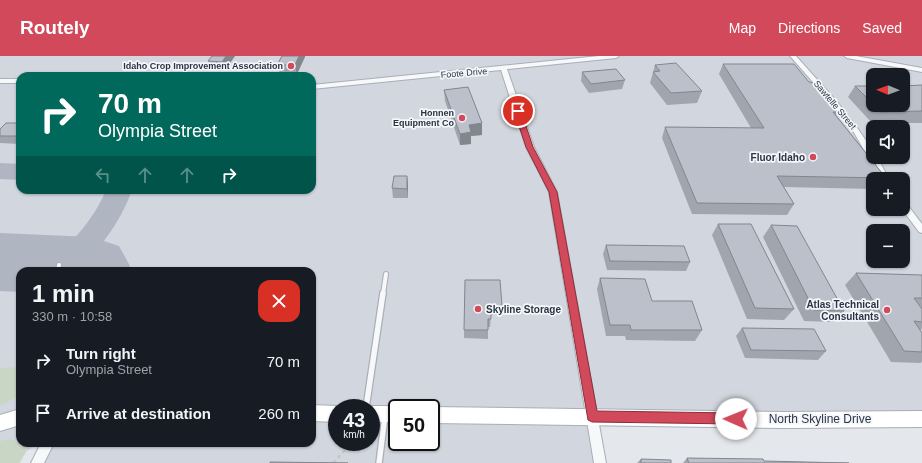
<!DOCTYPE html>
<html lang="en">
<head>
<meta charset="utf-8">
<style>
  body { margin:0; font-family:Helvetica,sans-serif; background:#20242c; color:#f1f3f6; height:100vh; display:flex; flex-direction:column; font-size:15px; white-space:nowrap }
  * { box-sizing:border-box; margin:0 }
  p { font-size:13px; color:#9ea1a6 }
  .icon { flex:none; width:22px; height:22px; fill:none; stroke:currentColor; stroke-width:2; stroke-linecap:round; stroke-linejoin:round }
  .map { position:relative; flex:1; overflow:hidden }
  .sheet { position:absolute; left:16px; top:211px; width:300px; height:180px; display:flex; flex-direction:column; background:#171b24; border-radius:12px; box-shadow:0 1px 3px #0004 }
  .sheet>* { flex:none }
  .top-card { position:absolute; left:16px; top:16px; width:300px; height:122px; border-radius:12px; box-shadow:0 1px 3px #0004; background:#00695c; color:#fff; overflow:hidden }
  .needle { width:26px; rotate:271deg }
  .fabs { position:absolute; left:866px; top:12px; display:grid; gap:8px }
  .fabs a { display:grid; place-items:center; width:44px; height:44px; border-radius:8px; background:#171b24; box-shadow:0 1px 3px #0004; font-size:20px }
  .speed { position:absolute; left:328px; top:343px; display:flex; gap:8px; font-size:20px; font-weight:700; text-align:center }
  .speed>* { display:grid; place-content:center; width:52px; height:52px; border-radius:50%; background:#171b24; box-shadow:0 1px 3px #0004; line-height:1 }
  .speed small { font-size:10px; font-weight:400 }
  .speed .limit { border:2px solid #111; border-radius:6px; background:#fff; color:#111 }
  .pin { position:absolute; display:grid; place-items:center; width:34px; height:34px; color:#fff; margin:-17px; border:2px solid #fff; border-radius:50%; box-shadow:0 1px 4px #0007 }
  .me { position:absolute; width:44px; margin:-22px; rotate:271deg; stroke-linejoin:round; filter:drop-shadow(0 0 3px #0008) }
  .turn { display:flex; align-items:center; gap:14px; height:84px; padding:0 16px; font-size:18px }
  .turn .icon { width:52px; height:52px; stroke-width:2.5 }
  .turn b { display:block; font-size:28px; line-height:34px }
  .lanes { display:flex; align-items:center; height:38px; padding:0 16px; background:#0003; justify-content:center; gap:20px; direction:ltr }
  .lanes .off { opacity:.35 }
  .round { display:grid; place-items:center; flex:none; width:42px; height:42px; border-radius:12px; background:#20242c }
  .summary { display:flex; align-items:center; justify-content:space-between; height:68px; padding:0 16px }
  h1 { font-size:24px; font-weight:700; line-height:30px }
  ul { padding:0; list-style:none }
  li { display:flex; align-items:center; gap:12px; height:52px; padding:0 16px }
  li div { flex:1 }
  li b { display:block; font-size:15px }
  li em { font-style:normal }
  header { display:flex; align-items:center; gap:24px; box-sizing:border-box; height:56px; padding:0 20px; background:#d1495b; color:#fff }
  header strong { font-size:19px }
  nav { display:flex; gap:22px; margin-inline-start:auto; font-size:14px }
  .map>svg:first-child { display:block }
</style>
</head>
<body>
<header>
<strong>Routely</strong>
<nav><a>Map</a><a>Directions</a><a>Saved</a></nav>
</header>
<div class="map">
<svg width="922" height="407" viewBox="0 0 922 407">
  <rect width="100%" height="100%" fill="#e4e7ec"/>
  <!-- built -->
  <path fill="#d2d6de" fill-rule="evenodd" d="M0,0H922V363L593,360L600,407H37L48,387H312V215H20V387H37L26,396L20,407H0ZM873,19H903V49H873ZM20,20H312V134H20ZM873,71H903V101H873ZM873,123H903V153H873ZM873,175H903V205H873ZM337,352H371V386H337ZM397,352H431V386H397Z"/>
  <!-- green -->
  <path fill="#c9d6c5" d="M20,311V339L0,350V312Z
    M10,383L25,389V397L19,407H0V385Z"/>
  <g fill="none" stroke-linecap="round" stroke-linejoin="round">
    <!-- taxiway -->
    <path fill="#b0b6c1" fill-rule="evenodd" d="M0,107L20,108V124L0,123Z
      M106,134H132C124,159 93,210 66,215C57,216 47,215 38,215L34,208L38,200C46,197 55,196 62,192C79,182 99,152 106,134Z"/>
    <!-- runway -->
    <path fill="#b0b6c1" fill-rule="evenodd" d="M0,177L92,181L119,190L130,210L127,215H20V236L0,235Z"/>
    <defs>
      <path id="service-far1" d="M58,215L59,209
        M383,238L386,218"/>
      <path id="service" d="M366,352L383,237
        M379,407L385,360"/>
      <path id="minor" d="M599,0H619L616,2L507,13L534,91L557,136L606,407H594L549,136L526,91L501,14L312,33V29Z
        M790,0H796L838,47L858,73L873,95V101H877L889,123H881L853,75L834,50Z
        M844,0H856L922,12V16L847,2Z
        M0,23H20V27H0Z
        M903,146L906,147L922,168V177L919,176L902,153H903Z
        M41,387H54L44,407H31Z"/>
      <path id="secondary" d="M312,349L337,350L342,352H337V366L312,365Z
        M371,350H397L402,352H397V366H371V352H366Z
        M431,351L784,356L922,355V371L784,372L431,367V352H429Z
        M20,353V369L0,375V359Z"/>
    </defs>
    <!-- service-far1 casing -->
    <use href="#service-far1" stroke="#a9aeb7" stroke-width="6"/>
    <!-- service casing -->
    <use href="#service" stroke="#a9aeb7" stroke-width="8"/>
    <!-- minor casing -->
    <use href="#minor" stroke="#a9aeb7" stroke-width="2"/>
    <!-- secondary casing -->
    <use href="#secondary" stroke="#a9aeb7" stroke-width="2"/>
    <!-- path -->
    <path stroke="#c2c5cb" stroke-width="2.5" stroke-dasharray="3.5 3.5" stroke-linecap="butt" d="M333,407L353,386"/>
    <!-- service-far1 -->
    <use href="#service-far1" stroke="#f7f8fa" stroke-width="4"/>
    <!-- service -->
    <use href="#service" stroke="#f7f8fa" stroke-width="5.5"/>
    <!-- minor -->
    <use href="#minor" fill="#f7f8fa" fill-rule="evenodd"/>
    <!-- secondary -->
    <use href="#secondary" fill="#fff" fill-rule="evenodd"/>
  </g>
  <!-- wall -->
  <path fill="#a1a5ae" d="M212,0H235L225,14H211L208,5Z
    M282,0H305L297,18H280L277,9Z
    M723,8L809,26L838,56L836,59L886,122L885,123H873V133L784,131L794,148L787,159L692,158L662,82L665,71L751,72L719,18Z
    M655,9L702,35L697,47L667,49L650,27Z
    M582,16L625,24L622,33L589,37L581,25Z
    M922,29V67H872L848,41L855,30H873V49H903Z
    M444,34L482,79L471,80V88L460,89L445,45Z
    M20,67V88L0,87V73Z
    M407,120L408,129V142H393L392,132Z
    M718,168L794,253L784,264L747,263L712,179Z
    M771,169L844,255L833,266L804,265L763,181Z
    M606,189L690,206L686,215L607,214L603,198Z
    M856,217L922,219V273L920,274L922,277V305L921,307L891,306L845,229Z
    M600,222L652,245L702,274L695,285L626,284L625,280H606L597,233Z
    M465,224L502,250L501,259H491L490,271H488V283L464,282Z
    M742,272L826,295L818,304L745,302L736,280Z
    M687,402L764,405L849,407H683Z
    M641,403V407H637Z"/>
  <!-- shaded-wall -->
  <path fill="#83868d" d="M226,0H235L225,14L222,6Z
    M299,0H305V1L297,18L295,9Z
    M482,67V79L471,80V88L460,89V78L469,69Z
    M407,120L408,129V142L407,133Z"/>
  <!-- building -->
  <path fill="#bbc0ca" stroke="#83868d" d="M212,0H226L222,6L208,5Z
    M282,0H299L295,9H277Z
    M676,7L702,35L671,37L653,16L660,15L655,9Z
    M723,8H794L809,26L813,27L838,56H833L886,122L777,120L794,148L697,147L665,71L764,72Z
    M616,13L625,24L591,28L582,16Z
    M922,29V55L880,56L874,49H903V30Z
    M855,30H873V48Z
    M468,31L482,67L469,69L471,76L460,78L444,34Z
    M6,67H20V80H0V73Z
    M394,120H407V133L392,132Z
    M718,168H751L794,253L755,252Z
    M771,169L797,170L844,255L814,254Z
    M606,189L684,190L690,206L610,205Z
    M856,217L922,219V242H914L922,253V266L914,265L922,277V296L904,295Z
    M600,222L645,223L652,245H692L702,274H631L630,269H610Z
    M465,224H500L502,250H491V263H488V274H464Z
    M742,272L814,273L826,295L751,294Z
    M687,402L763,403L764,405L849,407H689Z
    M641,403L671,404V407H641Z
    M270,406L348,407H270Z"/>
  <!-- route -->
  <path fill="#d1495b" stroke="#882f3b" d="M515,53L521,55L533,91L557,136L597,355L736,357L740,359L741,363L740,367L736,368L592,366L588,364L549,136L526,91L514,55Z"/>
  <!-- markers -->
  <g fill="#d1495b" stroke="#f4f6f9" stroke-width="1.5">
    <circle cx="291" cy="10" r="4"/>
    <circle cx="462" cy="62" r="4"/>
    <circle cx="813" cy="101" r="4"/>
    <circle cx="478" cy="253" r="4"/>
    <circle cx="887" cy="254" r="4"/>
  </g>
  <g text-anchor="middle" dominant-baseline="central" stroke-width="3.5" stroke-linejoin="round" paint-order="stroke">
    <!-- far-poi labels -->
    <g font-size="9" font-weight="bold" fill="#2b3445" stroke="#f4f6f9" text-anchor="end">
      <text x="283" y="10">Idaho Crop Improvement Association</text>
      <text x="454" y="57">Honnen<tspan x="454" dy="10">Equipment Co</tspan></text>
    </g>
    <!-- far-street labels -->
    <g font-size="9" fill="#2b3445" stroke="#f4f6f9">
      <text transform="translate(464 17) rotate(-5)">Foote Drive</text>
      <text transform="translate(835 49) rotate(50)">Sawtelle Street</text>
    </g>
    <!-- poi labels -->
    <g font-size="10" font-weight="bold" fill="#2b3445" stroke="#f4f6f9" text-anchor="end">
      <text x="805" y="101">Fluor Idaho</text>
      <text x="879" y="248">Atlas Technical<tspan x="879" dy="12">Consultants</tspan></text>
      <text x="486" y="253" text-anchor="start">Skyline Storage</text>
    </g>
    <!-- near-street labels -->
    <g font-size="12" fill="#2b3445" stroke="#f4f6f9">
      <text x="820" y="363">North Skyline Drive</text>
    </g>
  </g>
</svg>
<div class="fabs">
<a><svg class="needle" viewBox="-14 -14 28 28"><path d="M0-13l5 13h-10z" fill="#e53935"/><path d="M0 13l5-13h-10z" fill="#9ea1a6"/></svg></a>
<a><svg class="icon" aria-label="sound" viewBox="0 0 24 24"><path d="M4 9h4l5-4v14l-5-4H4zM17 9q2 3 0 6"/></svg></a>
<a>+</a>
<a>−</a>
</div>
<div class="speed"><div>43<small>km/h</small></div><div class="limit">50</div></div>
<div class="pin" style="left:518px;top:55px;background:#d93025"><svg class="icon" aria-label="arrive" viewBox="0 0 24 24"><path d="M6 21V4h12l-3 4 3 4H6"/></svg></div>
<svg class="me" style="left:736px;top:363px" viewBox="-20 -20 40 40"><circle r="19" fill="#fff"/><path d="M0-13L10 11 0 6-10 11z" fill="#d1495b"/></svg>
<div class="top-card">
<div class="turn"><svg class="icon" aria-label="right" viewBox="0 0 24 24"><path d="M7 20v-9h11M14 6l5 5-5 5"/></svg><div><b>70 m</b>Olympia Street</div></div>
<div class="lanes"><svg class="icon off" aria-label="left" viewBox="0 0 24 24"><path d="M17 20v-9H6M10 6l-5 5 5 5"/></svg><svg class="icon off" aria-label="ahead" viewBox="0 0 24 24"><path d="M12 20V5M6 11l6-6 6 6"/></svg><svg class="icon off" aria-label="ahead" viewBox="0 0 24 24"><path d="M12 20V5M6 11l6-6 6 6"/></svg><svg class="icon" aria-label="right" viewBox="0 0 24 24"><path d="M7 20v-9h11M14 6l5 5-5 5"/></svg></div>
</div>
<section class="sheet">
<div class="summary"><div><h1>1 min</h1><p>330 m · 10:58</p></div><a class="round" style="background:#d93025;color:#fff"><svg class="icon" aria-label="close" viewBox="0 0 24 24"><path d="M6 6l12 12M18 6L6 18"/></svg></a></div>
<ul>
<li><svg class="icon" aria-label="right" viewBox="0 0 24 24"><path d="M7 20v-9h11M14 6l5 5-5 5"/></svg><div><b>Turn right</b><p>Olympia Street</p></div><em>70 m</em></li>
<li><svg class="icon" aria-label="arrive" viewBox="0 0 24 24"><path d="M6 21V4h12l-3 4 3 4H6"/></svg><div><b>Arrive at destination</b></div><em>260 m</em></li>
</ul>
</section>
</div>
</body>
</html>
